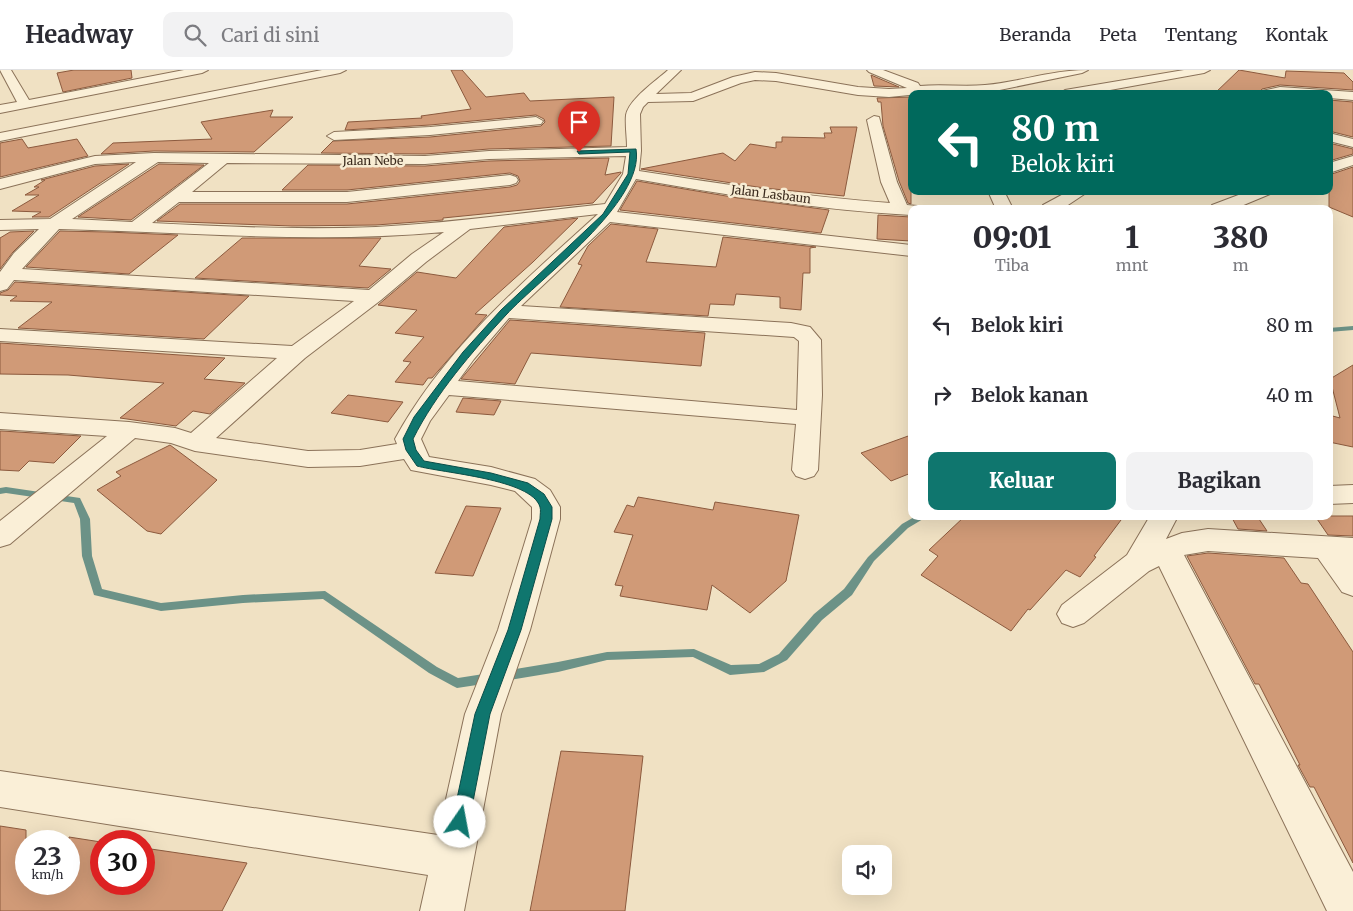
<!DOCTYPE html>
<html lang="id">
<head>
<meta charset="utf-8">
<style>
  body { margin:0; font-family:Merriweather,serif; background:#f2f2f3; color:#2b2b33; height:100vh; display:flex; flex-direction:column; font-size:19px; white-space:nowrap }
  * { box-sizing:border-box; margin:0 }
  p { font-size:16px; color:#7c7c81 }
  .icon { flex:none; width:28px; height:28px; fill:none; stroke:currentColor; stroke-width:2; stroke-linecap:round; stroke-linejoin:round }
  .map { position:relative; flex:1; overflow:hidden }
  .drawer { position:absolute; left:908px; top:135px; width:425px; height:315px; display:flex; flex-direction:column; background:#fff; border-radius:10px; box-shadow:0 5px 20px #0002 }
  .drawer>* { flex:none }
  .top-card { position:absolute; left:908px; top:20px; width:425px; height:105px; border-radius:10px; box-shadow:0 5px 20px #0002; background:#00695c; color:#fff; overflow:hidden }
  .buttons { position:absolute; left:842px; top:775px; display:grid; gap:10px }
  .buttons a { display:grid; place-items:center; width:50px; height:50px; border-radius:10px; background:#fff; box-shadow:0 5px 20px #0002; font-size:25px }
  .speed { position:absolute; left:15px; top:760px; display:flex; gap:10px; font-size:25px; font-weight:700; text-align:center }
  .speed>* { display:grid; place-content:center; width:65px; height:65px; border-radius:50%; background:#fff; box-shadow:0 5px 20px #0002; line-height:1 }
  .speed small { font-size:12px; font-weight:400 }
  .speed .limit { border:8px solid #d22; background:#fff; color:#111 }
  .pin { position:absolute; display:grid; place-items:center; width:42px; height:42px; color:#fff; margin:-51px -21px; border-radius:50% 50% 50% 0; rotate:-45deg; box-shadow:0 0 5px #0007 }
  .pin .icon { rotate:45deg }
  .me { position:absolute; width:55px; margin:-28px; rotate:12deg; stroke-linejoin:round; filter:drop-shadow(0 0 4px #0008) }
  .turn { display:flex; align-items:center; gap:18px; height:105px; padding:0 20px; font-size:22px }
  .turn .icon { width:65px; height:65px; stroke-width:2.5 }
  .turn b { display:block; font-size:35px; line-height:42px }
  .eta { display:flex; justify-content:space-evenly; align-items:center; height:85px; text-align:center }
  .eta b { font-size:30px; font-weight:800; line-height:35px }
  .button { display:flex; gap:10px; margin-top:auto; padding:10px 20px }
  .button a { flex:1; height:58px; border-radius:10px; background:#0f766e; color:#fff; font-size:20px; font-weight:800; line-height:58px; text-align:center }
  .button a+a { background:#f2f2f3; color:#2b2b33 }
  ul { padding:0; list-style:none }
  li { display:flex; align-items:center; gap:15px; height:70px; padding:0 20px }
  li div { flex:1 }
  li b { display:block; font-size:19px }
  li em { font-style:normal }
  header { display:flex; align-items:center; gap:30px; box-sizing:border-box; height:70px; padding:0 25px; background:#fff; border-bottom:1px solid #e1e1e2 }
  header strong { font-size:24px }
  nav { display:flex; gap:28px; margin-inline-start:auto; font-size:18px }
  .search { width:350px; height:45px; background:#f2f2f3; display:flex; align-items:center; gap:12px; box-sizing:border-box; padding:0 18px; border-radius:10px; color:#7c7c81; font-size:19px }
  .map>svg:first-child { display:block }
</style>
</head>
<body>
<header>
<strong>Headway</strong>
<div class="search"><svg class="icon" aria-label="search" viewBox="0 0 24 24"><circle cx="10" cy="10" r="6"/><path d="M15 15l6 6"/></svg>Cari di sini</div>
<nav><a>Beranda</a><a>Peta</a><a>Tentang</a><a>Kontak</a></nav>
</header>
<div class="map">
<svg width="1353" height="841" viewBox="0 0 1353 841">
  <rect width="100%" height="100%" fill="#f0e1c3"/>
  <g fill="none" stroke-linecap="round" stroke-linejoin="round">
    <!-- stream -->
    <path fill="#6c9287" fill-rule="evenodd" d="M1353,256V260L1329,262V258Z
      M6,417L80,428L90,449L92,486L102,519L161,533L243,525L325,521L437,597L458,608L490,603L494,605L496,608L494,611L490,613L457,618L453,616L429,603L323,529L243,533L161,541L94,525L82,486L80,449L74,433L6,423L0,424V418Z
      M916,446H928L908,458L874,491L852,525L822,550L787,590L764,602L730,605L693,587L607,590L558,602L503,611L499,609L498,606L499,603L503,601L558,592L607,582L694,579L731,595L759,594L779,584L814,544L844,519L868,487L902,454Z"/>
  </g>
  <!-- building -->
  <path fill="#d09a77" stroke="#8c5a3e" d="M74,0H131L132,8L63,22L57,3Z
    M451,0H462L486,27L524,23L530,31L614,27L611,76L489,79L425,84L321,83L333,71L430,67L541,56L545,52L544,49L536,45L430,55L345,60L348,52L422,48L421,46L471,39Z
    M1239,0L1285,8L1286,1L1344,3L1353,12V20L1280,15L1262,19L1258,24H1214Z
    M871,5L899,17L874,16Z
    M911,27V134L908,133L899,111L883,56L881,32H878L877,28Z
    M1329,30L1353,32V67L1329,61Z
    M273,40L270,47H293L254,82L154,81L101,84L113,73L212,69L201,52Z
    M830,57H857L844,126L764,118L641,99L723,83L735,91L750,74L776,78V72H782V67L825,68L824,63H832Z
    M22,69L28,78L77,69L88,86L0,107V73Z
    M1329,73L1353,79V84L1329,91Z
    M609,88L605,105L621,102V103L593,133L443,148V150L376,155L292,156L157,151L180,134H347L510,117L517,115L520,111L518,106L510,103L347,120H282L308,95L425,96L489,91Z
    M129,94L49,147H32L41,142L12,141L39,125H25L39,117H34L45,110H41L95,96Z
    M159,94L204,95L131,150L78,147Z
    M1353,97V147L1329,137V105Z
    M637,111L738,128L829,140L821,163L620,140Z
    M878,145L911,147V171L877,169Z
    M578,148L533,192L475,244L487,245L432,308H428L423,315L395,312L411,292L403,291L424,267L395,263L417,240L378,235L417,202L456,208L504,157Z
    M611,154L658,159L646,192L716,197L723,167L816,177L810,178V203H803L801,240L780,238V227L736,224L734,235L710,234L708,246L560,237L582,195L578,194L588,176Z
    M34,161L13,182L0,199V168L10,162Z
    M60,161L107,162L178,165L129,204L26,197Z
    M242,168H381L359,196L391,199L368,218L195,208Z
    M15,212L249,226L204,269L18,258L52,232L10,231L17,226L0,225V223L8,220Z
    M510,250L705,263L701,296L531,283L515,314L461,309Z
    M0,273L225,288L204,309L245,313L210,344L193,341L176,356L120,348L164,313L68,305L0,304Z
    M1353,295V377L1329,372V345L1340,348L1330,309Z
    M348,325L403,332L388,352L331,343Z
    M463,328L501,331L494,345L456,342Z
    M0,361H2L81,366L54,393L29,391L19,401L0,400Z
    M911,365V403L891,411L861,383Z
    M170,375L217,410L161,464L147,461L97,420L121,406L116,402Z
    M638,427L713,440L715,432L799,445L786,511L750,543L712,515L707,540L620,526L623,516L615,515L633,465L614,462L627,435L634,437Z
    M466,436L501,438L473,506L435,503Z
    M965,446H1124L1094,486L1096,487L1080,507L1066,500L1030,540L1028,539L1011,561L921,505L938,486L929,480Z
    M1231,446H1257L1267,461L1238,459Z
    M1315,446H1353V466L1328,465Z
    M1208,483L1284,488L1301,513L1308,514L1353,582V793L1314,717H1310L1298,695H1300L1259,614H1255L1187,486Z
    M561,681L643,686L625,841H530Z
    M0,756L26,760V814H69V767L101,772V814H144V778L247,793L222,841H0Z"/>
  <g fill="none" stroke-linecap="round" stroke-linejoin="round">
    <defs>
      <path id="minor" d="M0,0H11L29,30L184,0H208L202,3L0,43V35L17,32Z
        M322,0H346L340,3L0,71V63Z
        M668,0H681L656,24L691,23L733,7L755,2L776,3L858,17L889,19L907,18L869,2L867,0H883L918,13L920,16C942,14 964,17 985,15C1020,12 1051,0 1088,0L1082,3L985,23L940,22L889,27L858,25L776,11L755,10L741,13L693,31L648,32L643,37L640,44L641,81L639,101C722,114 806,127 890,133L881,112L867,50L874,46L879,47L897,112L907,135L917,136L919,139H911V145C819,140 727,125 636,109L617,142L911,175V186L610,152L521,236L791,253L810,257L821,270L822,325L818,400L814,406L805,409L796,406L792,400L796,354L449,325L430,351L421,369L429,387L491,397L535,409L550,420L560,437V449L530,560L501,644L464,841H420L428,805L0,737V701L438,765L465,644L498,560L532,449V437L515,421L491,415L411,400L404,389L360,396L308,397L195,381L171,373L135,368L10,474L0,477V451L107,366L0,359V343L129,352L175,358L191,363L277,288L0,271V259L292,276L354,231L14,210L7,219L0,221V202L14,183L39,159L0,160V150L50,149L136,92L95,94L0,119V109L95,86L154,83L425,86L489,81L627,77C627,67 625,55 626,45C629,29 656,11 668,0ZM626,86L623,104L605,134C529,142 452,153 376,157C301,160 227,157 152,153L179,132H347L510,115L516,113L518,110L516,107L510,105L347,122H192L227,93L425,94L489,89ZM158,92L209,93L132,152L72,149ZM598,144C523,212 444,279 395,369L397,374L360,380L308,381L216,368L305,288L381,230L426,192L470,159ZM59,159C188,162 315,174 444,162L412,184L369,220L22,199ZM509,248L794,267L799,271L797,340L458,311L474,289Z
        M1184,0H1210L1204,3L1088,24H1059L1065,20Z
        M1280,17L1353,22V30L1329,28V24H1260L1262,21Z
        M536,47L543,51L541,54L430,65L334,70L327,66L334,62L430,57Z
        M1329,63L1353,69V77L1329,71Z
        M1353,86V95L1329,103V93Z
        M988,121H1004L1013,139H996Z
        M1069,121H1089L1062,139H1041L1043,135Z
        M1249,121H1272L1270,124L1234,139H1210L1212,135Z
        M1353,415V433L1329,434V416Z
        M1150,446H1178L1166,469L1182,463L1208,459L1353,468V526L1342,522L1318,488L1208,481L1184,485L1353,802V841H1327L1159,496L1149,501L1084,553L1073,557L1062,553L1057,544L1062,535L1127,485Z"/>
    </defs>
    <!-- minor casing -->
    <use href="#minor" stroke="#8b7259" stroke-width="2"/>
    <!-- minor -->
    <use href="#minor" fill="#faefd7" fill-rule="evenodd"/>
  </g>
  <!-- route -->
  <path fill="#0f766e" stroke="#0a4d48" d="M636,79C645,132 540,208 506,245C472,282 436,323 413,369L416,380L424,391L491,403L528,413L544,424L552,437V449L521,560L490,644L469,752L466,758L460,760L454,758L452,752L475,644L508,560L540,449C540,445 541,440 540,437C532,409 442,403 417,396L406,380L403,369L414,347L463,282L501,240L603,144L628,104L630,82L579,84L577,81Z"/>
  <g text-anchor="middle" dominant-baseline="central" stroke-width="5" stroke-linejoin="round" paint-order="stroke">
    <!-- far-street labels -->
    <g font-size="12" fill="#3b2b1e" stroke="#f7ecd3">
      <text x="373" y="90">Jalan Nebe</text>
      <text transform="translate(771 124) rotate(7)">Jalan Lasbaun</text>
    </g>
  </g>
</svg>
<div class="buttons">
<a><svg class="icon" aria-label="sound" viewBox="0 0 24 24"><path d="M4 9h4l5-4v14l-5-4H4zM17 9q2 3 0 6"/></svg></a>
</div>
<div class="speed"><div>23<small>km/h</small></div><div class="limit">30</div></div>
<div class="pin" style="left:579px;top:82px;background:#d93025"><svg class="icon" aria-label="arrive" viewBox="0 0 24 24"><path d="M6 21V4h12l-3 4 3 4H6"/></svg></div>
<svg class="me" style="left:460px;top:752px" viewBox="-20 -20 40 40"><circle r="19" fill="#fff"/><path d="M0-13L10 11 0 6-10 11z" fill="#0f766e"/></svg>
<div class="top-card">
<div class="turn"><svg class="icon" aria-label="left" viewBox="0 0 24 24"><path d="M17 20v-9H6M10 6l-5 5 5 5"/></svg><div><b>80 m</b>Belok kiri</div></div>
</div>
<section class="drawer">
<div class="eta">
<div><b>09:01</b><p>Tiba</p></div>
<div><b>1</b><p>mnt</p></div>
<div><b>380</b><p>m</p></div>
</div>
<ul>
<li><svg class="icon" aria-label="left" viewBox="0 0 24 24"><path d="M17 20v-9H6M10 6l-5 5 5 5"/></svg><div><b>Belok kiri</b></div><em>80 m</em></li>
<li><svg class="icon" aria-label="right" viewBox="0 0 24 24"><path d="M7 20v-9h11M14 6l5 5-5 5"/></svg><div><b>Belok kanan</b></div><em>40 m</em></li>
</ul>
<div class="button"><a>Keluar</a><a>Bagikan</a></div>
</section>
</div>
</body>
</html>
